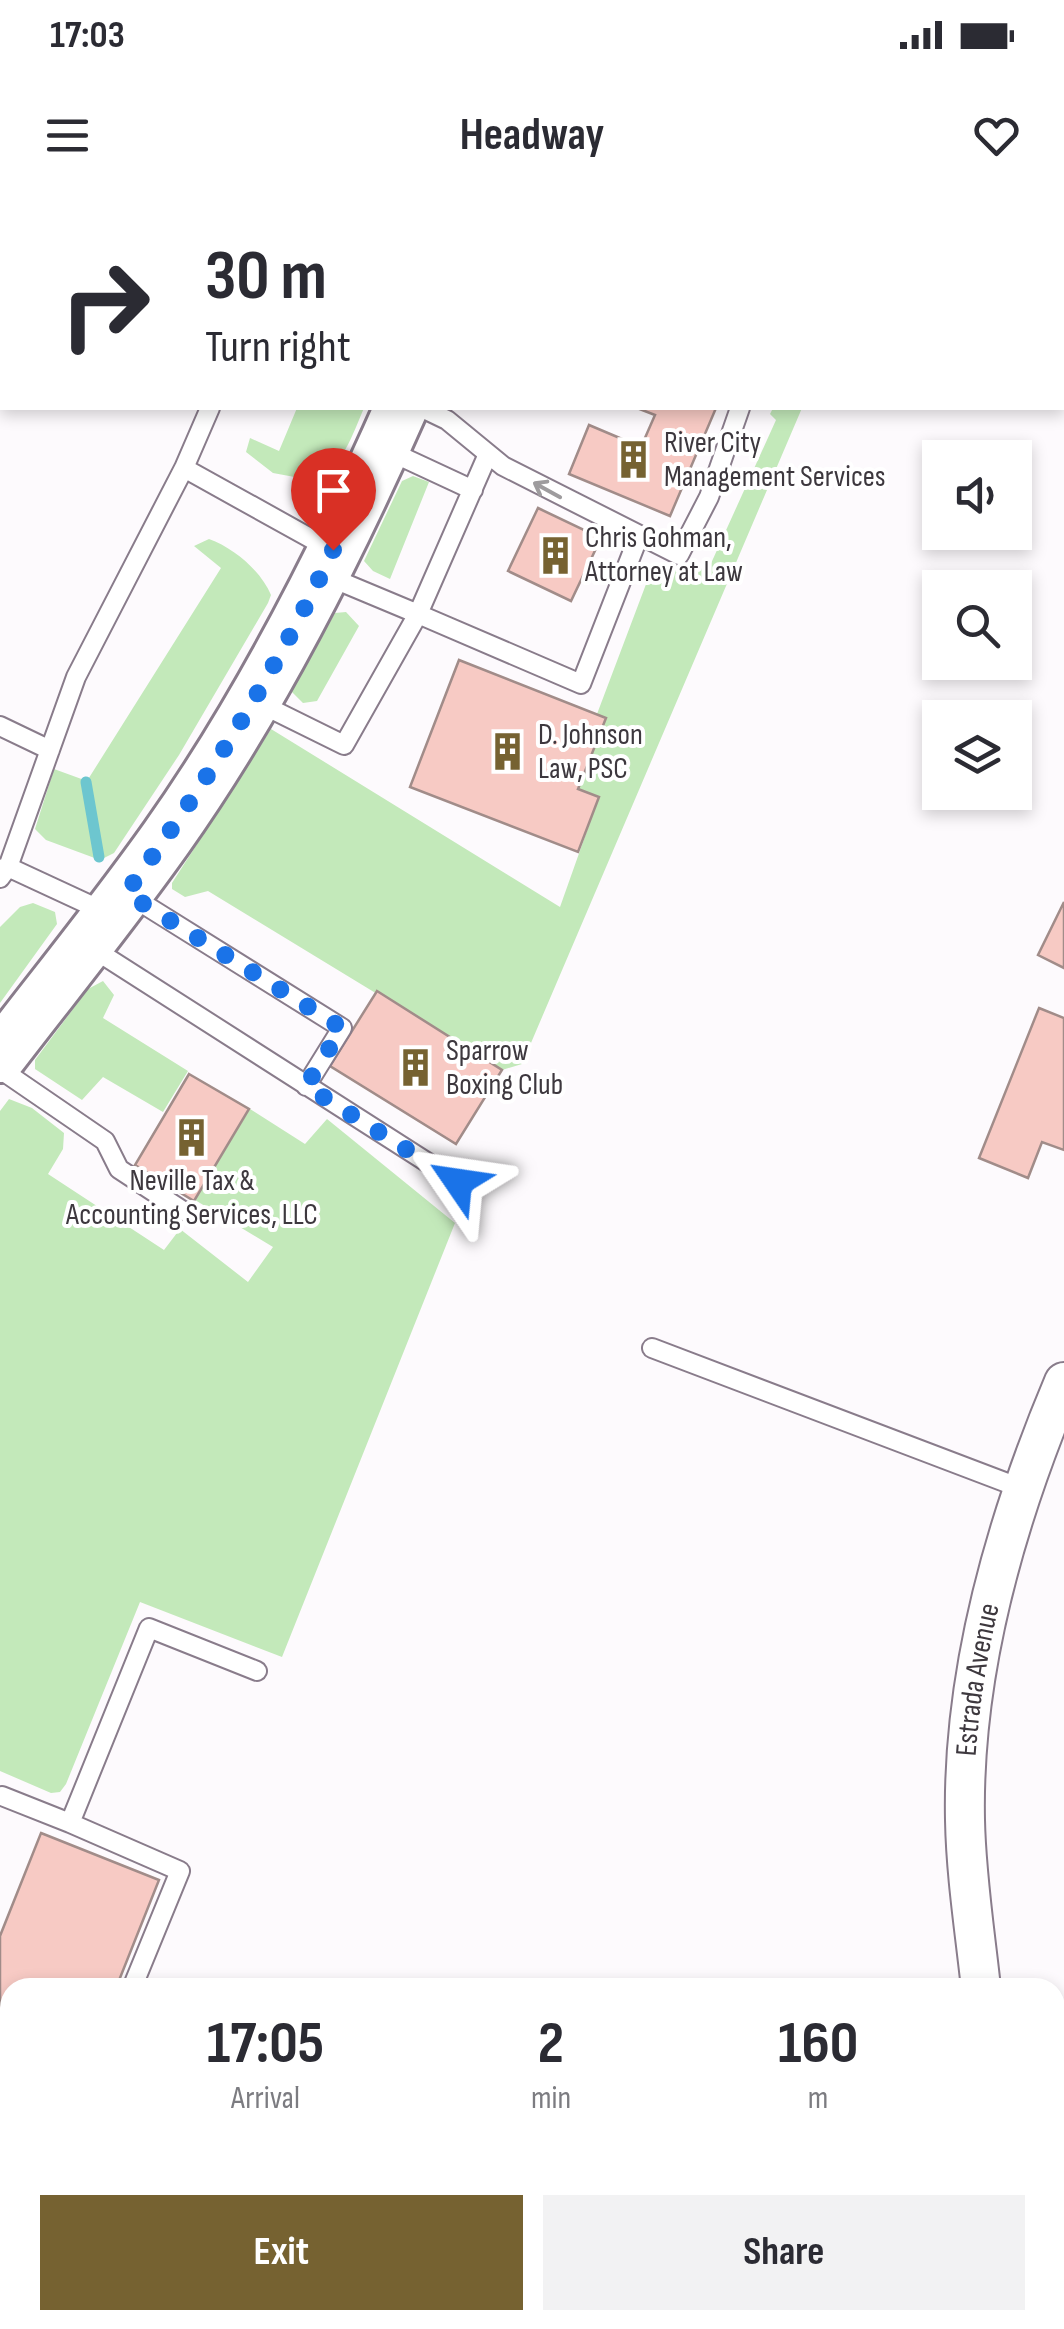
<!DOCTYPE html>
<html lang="en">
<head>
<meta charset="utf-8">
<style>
  body { margin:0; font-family:"Sofia Sans Condensed",sans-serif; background:#f2f2f3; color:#2b2b33; height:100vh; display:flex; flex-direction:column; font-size:38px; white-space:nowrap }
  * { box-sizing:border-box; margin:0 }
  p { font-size:32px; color:#7c7c81 }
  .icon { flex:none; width:55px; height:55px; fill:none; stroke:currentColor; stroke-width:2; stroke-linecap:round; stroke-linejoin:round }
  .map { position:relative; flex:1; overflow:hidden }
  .details { position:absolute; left:0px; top:1778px; width:1065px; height:352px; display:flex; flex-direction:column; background:#fff; border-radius:30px 30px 0 0; box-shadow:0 5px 15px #0003 }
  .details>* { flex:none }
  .top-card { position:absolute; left:0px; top:0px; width:1065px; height:210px; box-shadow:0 5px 15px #0003; background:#fff; color:#2b2b33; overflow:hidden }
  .fabs { position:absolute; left:922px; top:240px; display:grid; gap:20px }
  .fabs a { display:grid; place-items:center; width:110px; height:110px; border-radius:0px; background:#fff; box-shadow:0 5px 15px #0003; font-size:50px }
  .pin { position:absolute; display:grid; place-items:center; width:85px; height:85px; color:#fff; margin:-102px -42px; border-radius:50% 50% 50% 0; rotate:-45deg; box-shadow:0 0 10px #0007 }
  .pin .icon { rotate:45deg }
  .me { position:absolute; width:110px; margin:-55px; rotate:302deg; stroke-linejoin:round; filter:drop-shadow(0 0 8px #0008) }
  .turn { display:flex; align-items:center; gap:35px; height:210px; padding:0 40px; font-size:45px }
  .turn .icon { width:130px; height:130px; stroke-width:2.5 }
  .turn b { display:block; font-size:70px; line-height:85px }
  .eta { display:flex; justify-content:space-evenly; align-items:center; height:170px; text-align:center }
  .eta b { font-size:60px; font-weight:700; line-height:70px }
  .cta { display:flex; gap:20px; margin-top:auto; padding:20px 40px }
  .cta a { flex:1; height:115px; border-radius:0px; background:#766231; color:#fff; font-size:40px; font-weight:700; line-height:115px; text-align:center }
  .cta a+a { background:#f2f2f3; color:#2b2b33 }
  .status { display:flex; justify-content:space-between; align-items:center; height:70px; padding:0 50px; background:#fff; direction:ltr }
  .status svg { height:28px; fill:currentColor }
  header { display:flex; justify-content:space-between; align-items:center; height:130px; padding:0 40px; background:#fff; font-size:45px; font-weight:700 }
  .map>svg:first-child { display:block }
</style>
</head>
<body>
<div class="status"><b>17:03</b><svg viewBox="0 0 49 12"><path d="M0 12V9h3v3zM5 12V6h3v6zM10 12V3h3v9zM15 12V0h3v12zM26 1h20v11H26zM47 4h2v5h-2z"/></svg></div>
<header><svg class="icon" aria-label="menu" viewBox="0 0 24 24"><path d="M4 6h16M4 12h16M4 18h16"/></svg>Headway<svg class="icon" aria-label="heart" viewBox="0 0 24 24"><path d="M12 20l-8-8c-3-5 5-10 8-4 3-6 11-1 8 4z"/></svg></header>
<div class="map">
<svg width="1064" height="2129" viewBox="0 0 1064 2129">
  <rect width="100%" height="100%" fill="#fdfafd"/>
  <!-- green -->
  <path fill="#c3e9ba" d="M297,208H364C352,236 343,265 316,281L273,273L246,252L250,238L279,251Z
    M773,208H802L522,864L502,870L208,691L185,697L172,689V683L271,529L560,707L599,597L578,589L606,518L597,514L651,371L656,377C675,363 686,363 708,370L776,220L770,214Z
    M413,276L429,282L390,379L373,371L364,361L402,281Z
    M209,339C234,348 261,371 271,395L268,403L179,555L114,653L100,660L46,640L35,629L54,569L87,581L221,368L194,346Z
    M346,412L359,426L317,501L303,503L291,491L335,413Z
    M33,703L55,712L57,724L0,803V727L20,707Z
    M103,781L114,795L103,818L188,871L163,912L103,877L82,900L35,869V860L88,789Z
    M9,899L32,908L64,933L63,949L48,974L164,1050L180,1029L248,1082L273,1047L195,1000L250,909L305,944L327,919L455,1023L282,1457L140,1402L66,1584L60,1592L51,1593L0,1571V911Z"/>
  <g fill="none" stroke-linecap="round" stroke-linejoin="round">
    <!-- stream -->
    <path stroke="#6dc6cf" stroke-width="11" d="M86,582L99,657"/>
  </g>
  <!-- building -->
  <path fill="#f7cac4" stroke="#a18c89" stroke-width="2.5" d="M658,0H786L657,2Z
    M637,208H716L670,316L569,274L589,225L641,247L655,215Z
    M538,308L601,338L571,401L508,371Z
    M459,460L606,518L578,589L599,597L578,652L410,587Z
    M1064,702V768L1038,755Z
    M377,791L502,870L456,944L330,866Z
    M1039,808L1064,818V950L1042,942L1028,978L979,958Z
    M189,874L249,909L194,1001L135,965Z
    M41,1633L159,1680L116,1788H10V2051L0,2076V1736Z"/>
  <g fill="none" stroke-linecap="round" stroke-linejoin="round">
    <defs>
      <path id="lane" d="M294,2L295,0
        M596,2L597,0
        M809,2L810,0
        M210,208L184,268L328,348
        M422,208L447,220L503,266L679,355L709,297L740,208
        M387,250L473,290
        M327,376L418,414L488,254
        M257,502L344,545L418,414L581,484L638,338
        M0,526L50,550
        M0,669L8,667L105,712
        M0,678L8,667L76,477L184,268
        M129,695L342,828L306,886
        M92,748L458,982
        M0,869L105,941L119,969L183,1011
        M652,1148L1023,1289
        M2,1596L70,1623L149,1428L257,1471
        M70,1623L180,1671L132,1788
        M1055,2012L1064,2008
        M1055,2108L1064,2103
        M0,2112L10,2087
        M1017,2129L1033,2120"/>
      <g id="street">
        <path id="s1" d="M981,1788C975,1732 966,1676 965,1620C962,1472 1007,1317 1064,1182"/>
        <path d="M1055,2031L1064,2052"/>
      </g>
      <path id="secondary" d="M487,2L488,0
        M0,856C56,783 114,712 167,637C259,507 337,353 401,208"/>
    </defs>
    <!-- lane casing -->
    <use href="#lane" stroke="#897c8b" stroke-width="22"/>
    <!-- street casing -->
    <use href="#street" stroke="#897c8b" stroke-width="42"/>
    <!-- secondary casing -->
    <use href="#secondary" stroke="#897c8b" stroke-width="58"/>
    <!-- lane -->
    <use href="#lane" stroke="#fff" stroke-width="18"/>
    <!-- street -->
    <use href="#street" stroke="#fff" stroke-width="38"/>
    <!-- secondary -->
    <use href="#secondary" stroke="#fff" stroke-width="52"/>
  </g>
  <!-- one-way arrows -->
  <defs><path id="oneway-shaft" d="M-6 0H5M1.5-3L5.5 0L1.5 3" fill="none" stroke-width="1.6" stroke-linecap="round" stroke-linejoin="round" transform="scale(2.5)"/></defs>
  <use stroke="#9e9c9e" href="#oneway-shaft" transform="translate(547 290) rotate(-151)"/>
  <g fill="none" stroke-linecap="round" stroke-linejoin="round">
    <!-- route -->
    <path stroke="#1a73e8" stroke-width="18" stroke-dasharray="0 32.4" d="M333,350C277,470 204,587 126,693L342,828L306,886L458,982"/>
  </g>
  <!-- icons -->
  <defs>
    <symbol id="building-bare" viewBox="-9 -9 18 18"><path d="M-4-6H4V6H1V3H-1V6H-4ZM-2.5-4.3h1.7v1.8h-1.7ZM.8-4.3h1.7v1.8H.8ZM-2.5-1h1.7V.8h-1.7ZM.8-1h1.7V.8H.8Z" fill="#766231" stroke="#fff" stroke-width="2.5" paint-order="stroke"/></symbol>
  </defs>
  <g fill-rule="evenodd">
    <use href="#building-bare" x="606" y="232" width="55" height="55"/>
    <use href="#building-bare" x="528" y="328" width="55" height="55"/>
    <use href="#building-bare" x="480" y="524" width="55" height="55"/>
    <use href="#building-bare" x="388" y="840" width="55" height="55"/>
    <use href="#building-bare" x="164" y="910" width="55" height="55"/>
  </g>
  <g text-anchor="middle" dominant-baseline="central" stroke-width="8" stroke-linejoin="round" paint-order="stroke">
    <!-- poi labels -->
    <g font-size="30" fill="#3d383e" stroke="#fff" text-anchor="start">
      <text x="664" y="243">River City<tspan x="664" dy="34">Management Services</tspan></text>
      <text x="585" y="338">Chris Gohman,<tspan x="585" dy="34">Attorney at Law</tspan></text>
      <text x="538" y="535">D. Johnson<tspan x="538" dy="34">Law, PSC</tspan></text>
      <text x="446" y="851">Sparrow<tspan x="446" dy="34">Boxing Club</tspan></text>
      <text x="192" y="981" text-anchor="middle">Neville Tax &amp;<tspan x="192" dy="34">Accounting Services, LLC</tspan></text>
    </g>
    <!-- street labels -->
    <g font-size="30" fill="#3d383e" stroke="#fff">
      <text stroke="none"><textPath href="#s1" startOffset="310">Estrada Avenue</textPath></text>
    </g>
  </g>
</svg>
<div class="fabs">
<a><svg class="icon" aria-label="sound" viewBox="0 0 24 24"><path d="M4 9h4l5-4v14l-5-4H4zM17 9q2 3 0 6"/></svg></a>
<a><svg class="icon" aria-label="search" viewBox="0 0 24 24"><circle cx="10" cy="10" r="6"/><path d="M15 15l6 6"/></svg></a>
<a><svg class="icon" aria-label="layers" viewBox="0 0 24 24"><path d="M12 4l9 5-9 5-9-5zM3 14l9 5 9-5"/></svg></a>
</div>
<div class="pin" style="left:333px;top:350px;background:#d93025"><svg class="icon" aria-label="arrive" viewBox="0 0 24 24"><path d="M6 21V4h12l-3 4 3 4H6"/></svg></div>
<svg class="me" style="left:458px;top:982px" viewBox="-20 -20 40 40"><path d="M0-17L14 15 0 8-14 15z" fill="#1a73e8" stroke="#fff" stroke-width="4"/></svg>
<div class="top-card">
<div class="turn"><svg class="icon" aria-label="right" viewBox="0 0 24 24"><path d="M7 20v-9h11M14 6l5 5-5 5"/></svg><div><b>30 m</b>Turn right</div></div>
</div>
<section class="details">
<div class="eta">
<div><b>17:05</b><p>Arrival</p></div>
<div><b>2</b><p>min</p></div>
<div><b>160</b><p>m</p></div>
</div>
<div class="cta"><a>Exit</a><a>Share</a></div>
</section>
</div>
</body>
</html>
